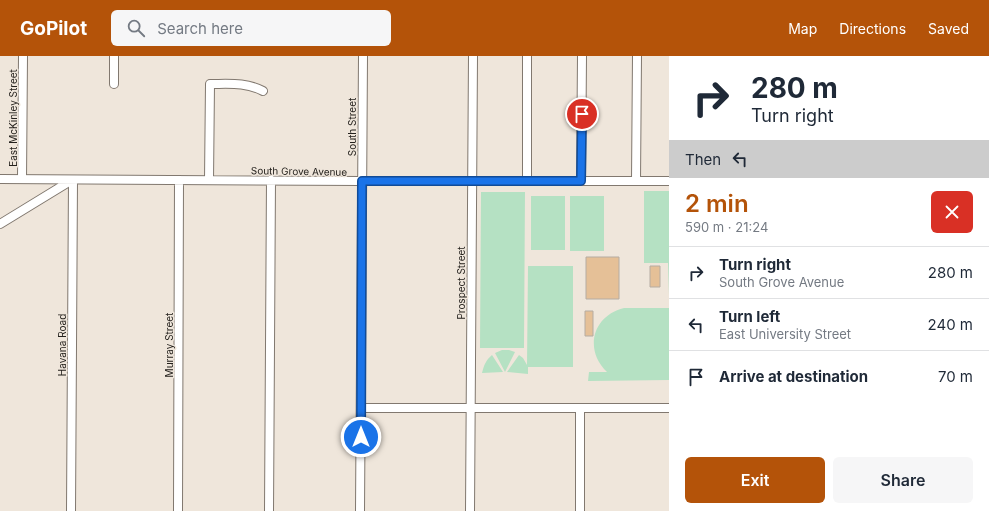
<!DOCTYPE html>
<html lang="en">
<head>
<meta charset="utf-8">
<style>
  body { margin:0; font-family:Inter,sans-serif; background:#f6f6f7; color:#1f2937; height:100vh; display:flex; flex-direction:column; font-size:15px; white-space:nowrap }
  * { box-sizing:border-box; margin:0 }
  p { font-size:13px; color:#747a83 }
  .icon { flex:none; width:22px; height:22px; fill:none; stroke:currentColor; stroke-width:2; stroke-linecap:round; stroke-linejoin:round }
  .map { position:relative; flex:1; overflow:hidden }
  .panel { display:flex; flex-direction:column; background:#fff; width:320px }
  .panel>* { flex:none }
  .banner { background:#fff; color:#1f2937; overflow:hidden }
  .pin { position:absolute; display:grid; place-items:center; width:34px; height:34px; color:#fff; margin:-17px; border:2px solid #fff; border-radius:50%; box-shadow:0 1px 4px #0007 }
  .me { position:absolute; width:44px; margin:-22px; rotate:0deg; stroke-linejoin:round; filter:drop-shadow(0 0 3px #0008) }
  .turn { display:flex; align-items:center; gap:14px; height:84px; padding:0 16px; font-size:18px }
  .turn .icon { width:52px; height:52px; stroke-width:2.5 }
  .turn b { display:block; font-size:28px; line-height:34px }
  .then { display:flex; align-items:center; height:38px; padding:0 16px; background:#0003; gap:8px; font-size:15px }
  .round { display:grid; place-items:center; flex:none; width:42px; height:42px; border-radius:6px; background:#f6f6f7 }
  .summary { display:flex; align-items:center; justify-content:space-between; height:68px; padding:0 16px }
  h1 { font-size:24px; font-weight:600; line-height:30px; color:#b45309 }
  .primary-button { display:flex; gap:8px; margin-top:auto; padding:8px 16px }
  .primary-button a { flex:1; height:46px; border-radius:6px; background:#b45309; color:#fff; font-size:16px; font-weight:600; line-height:46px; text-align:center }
  .primary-button a+a { background:#f6f6f7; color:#1f2937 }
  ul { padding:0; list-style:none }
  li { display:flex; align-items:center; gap:12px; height:52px; padding:0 16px; border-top:1px solid #e0e1e3 }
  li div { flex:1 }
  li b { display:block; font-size:15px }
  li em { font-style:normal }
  header { display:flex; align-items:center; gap:24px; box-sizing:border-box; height:56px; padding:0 20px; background:#b45309; color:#fff }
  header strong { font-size:19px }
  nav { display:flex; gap:22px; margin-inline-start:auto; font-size:14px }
  .search { width:280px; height:36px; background:#f6f6f7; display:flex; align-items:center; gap:10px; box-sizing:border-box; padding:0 14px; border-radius:6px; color:#747a83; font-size:15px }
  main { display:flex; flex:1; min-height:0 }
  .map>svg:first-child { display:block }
</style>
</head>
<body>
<header>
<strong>GoPilot</strong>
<div class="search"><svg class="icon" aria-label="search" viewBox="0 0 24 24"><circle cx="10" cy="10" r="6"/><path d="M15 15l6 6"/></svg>Search here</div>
<nav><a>Map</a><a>Directions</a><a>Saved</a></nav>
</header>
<main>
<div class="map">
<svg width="669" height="455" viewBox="0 0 669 455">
  <rect width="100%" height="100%" fill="#efe6db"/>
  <!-- green -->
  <path fill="#b5e1c3" d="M644,135H669V239L668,207H644Z
    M481,136H525L524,292H480Z
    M531,140H565V194H531Z
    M570,140H604V195H570Z
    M528,210H573V311H528V318L507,316L519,299L523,302L527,309Z
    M624,252H669V324L588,325L589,316H607C584,294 592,260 624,252Z
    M502,294H509L515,296L505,316L495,297Z
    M492,299L503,316L482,317C484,309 486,304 492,299Z"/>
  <!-- building -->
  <path fill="#e5c097" stroke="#b5aca2" d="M586,201H619V243H586Z
    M650,210H660V231H650Z
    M585,255H593V280H585Z"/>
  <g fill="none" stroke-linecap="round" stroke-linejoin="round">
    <defs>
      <path id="minor" d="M527,0V124
        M114,28V0
        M0,123L362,125H669
        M22,123L23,0
        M209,124L210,28C229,28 246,26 263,35
        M581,125L582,0
        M636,125L637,0
        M0,168L72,124
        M361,352H669
        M71,455L73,124
        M178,455L179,124
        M269,455L271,124
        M360,455L363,0
        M470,455L473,0
        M580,455V352"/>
    </defs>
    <!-- minor casing -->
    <use href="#minor" stroke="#81786f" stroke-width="10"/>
    <!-- minor -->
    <use href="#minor" stroke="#fff" stroke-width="8"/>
  </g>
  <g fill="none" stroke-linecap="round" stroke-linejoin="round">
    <defs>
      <path id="route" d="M361,381L362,125H581L582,58"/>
    </defs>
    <!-- route casing -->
    <use href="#route" stroke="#114b97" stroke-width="10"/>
    <!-- route -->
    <use href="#route" stroke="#1a73e8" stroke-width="7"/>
  </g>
  <g text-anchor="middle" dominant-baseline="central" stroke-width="3" stroke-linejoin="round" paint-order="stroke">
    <!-- street labels -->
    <g font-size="10" fill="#24211d" stroke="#efe6db">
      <text transform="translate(13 62) rotate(-90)">East McKinley Street</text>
      <text transform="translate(352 71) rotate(-90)">South Street</text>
      <text transform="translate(299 115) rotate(1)">South Grove Avenue</text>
      <text transform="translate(461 227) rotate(-90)">Prospect Street</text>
      <text transform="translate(62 289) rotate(-90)">Havana Road</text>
      <text transform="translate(169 289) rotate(-90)">Murray Street</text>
    </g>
  </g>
</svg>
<div class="pin" style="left:582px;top:58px;background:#d93025"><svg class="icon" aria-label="arrive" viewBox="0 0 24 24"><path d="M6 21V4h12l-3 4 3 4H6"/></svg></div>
<svg class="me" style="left:361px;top:381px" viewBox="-20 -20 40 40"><circle r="17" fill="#1a73e8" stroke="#fff" stroke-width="3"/><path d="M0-11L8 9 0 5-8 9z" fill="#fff"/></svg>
</div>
<section class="panel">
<div class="banner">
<div class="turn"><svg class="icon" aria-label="right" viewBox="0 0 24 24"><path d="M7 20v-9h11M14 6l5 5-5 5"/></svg><div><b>280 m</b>Turn right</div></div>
<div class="then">Then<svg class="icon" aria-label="left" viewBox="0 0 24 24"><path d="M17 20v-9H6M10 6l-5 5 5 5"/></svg></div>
</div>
<div class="summary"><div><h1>2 min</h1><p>590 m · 21:24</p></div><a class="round" style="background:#d93025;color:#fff"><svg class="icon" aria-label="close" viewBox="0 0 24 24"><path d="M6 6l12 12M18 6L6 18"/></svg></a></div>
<ul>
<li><svg class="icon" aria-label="right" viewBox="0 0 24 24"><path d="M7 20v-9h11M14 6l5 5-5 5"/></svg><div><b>Turn right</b><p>South Grove Avenue</p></div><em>280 m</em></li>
<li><svg class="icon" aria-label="left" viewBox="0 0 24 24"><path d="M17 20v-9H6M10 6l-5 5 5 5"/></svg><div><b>Turn left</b><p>East University Street</p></div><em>240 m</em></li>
<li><svg class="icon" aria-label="arrive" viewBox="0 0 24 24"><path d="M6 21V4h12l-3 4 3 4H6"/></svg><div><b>Arrive at destination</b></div><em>70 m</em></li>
</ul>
<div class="primary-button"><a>Exit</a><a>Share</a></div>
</section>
</main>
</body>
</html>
